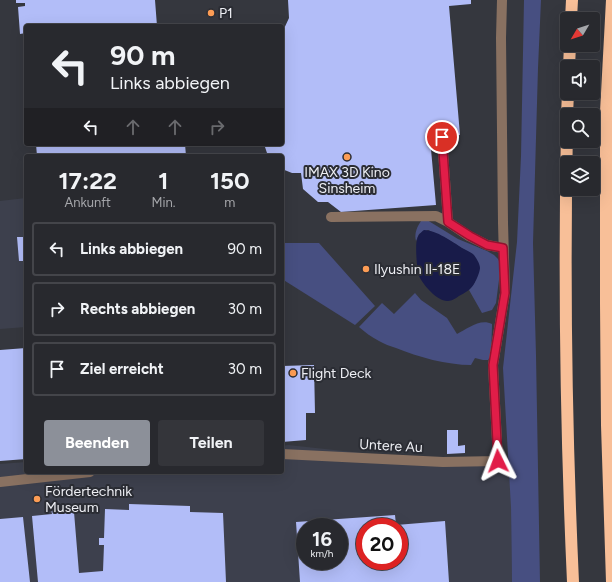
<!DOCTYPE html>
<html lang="de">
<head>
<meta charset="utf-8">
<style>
  body { margin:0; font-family:Figtree,sans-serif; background:#34353a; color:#f1f3f6; height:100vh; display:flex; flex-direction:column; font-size:15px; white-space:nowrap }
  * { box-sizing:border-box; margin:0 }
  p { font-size:13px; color:#a5a6aa }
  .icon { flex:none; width:22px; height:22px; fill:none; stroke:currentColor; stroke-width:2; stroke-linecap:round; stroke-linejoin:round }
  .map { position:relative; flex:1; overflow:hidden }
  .side { position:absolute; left:24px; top:154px; width:260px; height:320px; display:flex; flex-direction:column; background:#28292e; border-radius:4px; box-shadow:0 4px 16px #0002,0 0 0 1px #44454a }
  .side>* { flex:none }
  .guide { position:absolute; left:24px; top:24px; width:260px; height:122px; border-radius:4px; box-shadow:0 4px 16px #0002,0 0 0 1px #44454a; background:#28292e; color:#f1f3f6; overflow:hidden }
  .needle { width:26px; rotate:231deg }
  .buttons { position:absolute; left:560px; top:12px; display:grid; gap:8px }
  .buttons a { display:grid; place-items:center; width:40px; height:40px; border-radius:4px; background:#28292e; box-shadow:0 4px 16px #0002,0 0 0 1px #44454a; font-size:20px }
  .speed { position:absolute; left:296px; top:518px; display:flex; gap:8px; font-size:20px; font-weight:700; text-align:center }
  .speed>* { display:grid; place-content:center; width:52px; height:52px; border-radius:50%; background:#28292e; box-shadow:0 4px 16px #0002,0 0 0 1px #44454a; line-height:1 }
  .speed small { font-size:10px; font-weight:400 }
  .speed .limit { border:6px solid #d22; background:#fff; color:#111 }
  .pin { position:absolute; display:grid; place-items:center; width:34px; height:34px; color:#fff; margin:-17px; border:2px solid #fff; border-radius:50%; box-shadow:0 1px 4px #0007 }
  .me { position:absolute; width:44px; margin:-22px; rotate:357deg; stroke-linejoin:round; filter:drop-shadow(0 0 3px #0008) }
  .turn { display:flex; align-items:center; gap:14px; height:84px; padding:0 20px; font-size:18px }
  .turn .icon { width:52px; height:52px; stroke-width:2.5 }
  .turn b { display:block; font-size:28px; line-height:34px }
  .lanes { display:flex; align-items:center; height:38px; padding:0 20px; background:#0003; justify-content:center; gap:20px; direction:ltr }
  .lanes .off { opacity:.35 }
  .eta { display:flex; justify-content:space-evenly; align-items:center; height:68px; text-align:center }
  .eta b { font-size:24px; font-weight:700; line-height:28px }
  .cta { display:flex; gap:8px; margin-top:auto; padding:8px 20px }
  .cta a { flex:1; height:46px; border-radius:4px; background:#8c9099; color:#fff; font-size:16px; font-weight:700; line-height:46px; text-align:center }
  .cta a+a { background:#34353a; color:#f1f3f6 }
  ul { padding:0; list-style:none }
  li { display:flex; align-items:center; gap:12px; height:54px; margin:0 8px 6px; padding:0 12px; border:2px solid #44454a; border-radius:4px }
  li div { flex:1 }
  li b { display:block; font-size:15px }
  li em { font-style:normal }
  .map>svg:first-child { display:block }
</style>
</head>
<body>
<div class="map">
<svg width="612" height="582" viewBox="0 0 612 582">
  <rect width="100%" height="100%" fill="#35373e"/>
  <!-- built -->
  <path fill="#3d404d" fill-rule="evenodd" d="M26,198V327L0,329V201Z
    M288,445L520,470L511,507L512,582H0V464L26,462V472H282V446ZM305,527H339V561H305ZM365,527H399V561H365Z"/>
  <!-- green -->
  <path fill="#474f81" d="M524,0H541L538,68L533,243L536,355L540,582H512L511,507L503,368L517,242L521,156Z
    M422,220H427L458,239L487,251L494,255L498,259L500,263V272L496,303L492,310L482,313L469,290L475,282L473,255L447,239L428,230L419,234L416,241C414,234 417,226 422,220Z
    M282,243H319L375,306L355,325L282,279Z
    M415,293L421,300L447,318L457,334C467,329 480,318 492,324V327L491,355L488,360H483L475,358L471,365C447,365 418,357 396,348C390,346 384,344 379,341C371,337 365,332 359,327L382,303L394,314Z"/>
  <!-- water -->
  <path fill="#181b49" d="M424,230C436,230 453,242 462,248C466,250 470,252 473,254C476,257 480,264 480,268C480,271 477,279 475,282C472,289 465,293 459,296C456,298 452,301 448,301C438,302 423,285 419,276C417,272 415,244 417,240C418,235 420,233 424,230Z"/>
  <!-- building -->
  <path fill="#b2bdf8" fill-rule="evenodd" d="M16,0H155L157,26H26V33L20,34L18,7L25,6V3H16Z
    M288,0H471V4L449,6L460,135L430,138L436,205L341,212L328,202H318L303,189L301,173H292L282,169V156H268L264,144H282V104L284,103L282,79V33L289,18Z
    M36,144H185L186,156H37Z
    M17,237H26V261H19Z
    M26,348V459L0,461V350Z
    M314,365L315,413H306V440L282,442V366Z
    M447,430H458V446L465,445V453L447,454Z
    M129,504L190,506V512L223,513L226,582H38L32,516L52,514L51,508L62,507L63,513L74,512L79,573L103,571L104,545H99V538H104L105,509L129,510Z
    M395,515L396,525L445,521L449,582H300L296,522ZM305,527H339V561H305ZM365,527H399V561H365Z
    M23,517L30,582H0V519Z"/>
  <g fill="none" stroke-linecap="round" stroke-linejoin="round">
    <!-- minor -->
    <path stroke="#897161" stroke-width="10" d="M442,137L448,222
      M331,217L436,216L448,222L469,236L487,245L503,248
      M282,454L443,462L498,461L493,365L505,293L503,223L501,38L502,0
      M0,482L90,472"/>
    <!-- highway -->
    <path stroke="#f8bf98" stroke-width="12" d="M612,0L606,112V304L607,425L612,582
      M571,19L572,0
      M569,67L570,45
      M567,115L568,93
      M567,126C564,278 566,430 573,582"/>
  </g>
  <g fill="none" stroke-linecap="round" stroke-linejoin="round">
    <defs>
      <path id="route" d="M442,137L448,222L470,236L487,245L503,248L505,293L493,365L498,461"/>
    </defs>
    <!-- route casing -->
    <use href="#route" stroke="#92132f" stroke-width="10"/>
    <!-- route -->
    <use href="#route" stroke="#e11d48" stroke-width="7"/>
  </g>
  <!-- markers -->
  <g fill="#fd9d55" stroke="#2b2d34" stroke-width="1.5">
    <circle cx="211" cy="13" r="4"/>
    <circle cx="347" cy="157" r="4"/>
    <circle cx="366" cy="269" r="4"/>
    <circle cx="293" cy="373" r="4"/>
    <circle cx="37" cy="499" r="4"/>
  </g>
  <g text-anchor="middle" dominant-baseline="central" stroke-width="4" stroke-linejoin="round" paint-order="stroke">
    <!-- poi labels -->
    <g font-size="14" fill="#eeeff4" stroke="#2b2d34" text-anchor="start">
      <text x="219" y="13">P1</text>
      <text x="347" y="172" text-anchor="middle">IMAX 3D Kino<tspan x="347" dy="16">Sinsheim</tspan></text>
      <text x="374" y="269">Ilyushin Il-18E</text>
      <text x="301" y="373">Flight Deck</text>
      <text x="45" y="491">Fördertechnik<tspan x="45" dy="16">Museum</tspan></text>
    </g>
    <!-- street labels -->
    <g font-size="14" fill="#eeeff4" stroke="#2b2d34">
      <text transform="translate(391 446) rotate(3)">Untere Au</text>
    </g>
  </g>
</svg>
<div class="buttons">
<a><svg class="needle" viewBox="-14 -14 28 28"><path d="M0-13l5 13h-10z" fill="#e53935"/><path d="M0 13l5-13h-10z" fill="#a5a6aa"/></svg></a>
<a><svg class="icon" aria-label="sound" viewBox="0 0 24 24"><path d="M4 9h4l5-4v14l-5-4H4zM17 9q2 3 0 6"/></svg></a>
<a><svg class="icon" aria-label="search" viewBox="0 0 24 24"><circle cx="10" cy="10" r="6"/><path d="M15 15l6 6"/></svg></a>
<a><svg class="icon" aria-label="layers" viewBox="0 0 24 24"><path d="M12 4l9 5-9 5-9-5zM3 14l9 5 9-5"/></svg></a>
</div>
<div class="speed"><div>16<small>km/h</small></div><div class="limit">20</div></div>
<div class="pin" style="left:442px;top:137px;background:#d93025"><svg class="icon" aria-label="arrive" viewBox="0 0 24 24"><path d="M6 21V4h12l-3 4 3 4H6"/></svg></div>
<svg class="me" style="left:498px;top:461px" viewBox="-20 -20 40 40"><path d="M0-17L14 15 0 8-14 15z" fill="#e11d48" stroke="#fff" stroke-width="4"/></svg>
<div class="guide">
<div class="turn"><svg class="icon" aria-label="left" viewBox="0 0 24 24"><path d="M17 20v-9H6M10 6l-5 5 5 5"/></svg><div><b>90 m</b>Links abbiegen</div></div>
<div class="lanes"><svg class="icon" aria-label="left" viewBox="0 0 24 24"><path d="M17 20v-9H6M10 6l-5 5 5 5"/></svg><svg class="icon off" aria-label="ahead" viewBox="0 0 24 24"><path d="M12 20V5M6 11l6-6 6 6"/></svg><svg class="icon off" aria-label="ahead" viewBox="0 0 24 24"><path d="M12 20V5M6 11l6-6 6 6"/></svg><svg class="icon off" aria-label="right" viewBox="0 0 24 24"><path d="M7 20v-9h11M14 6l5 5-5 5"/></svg></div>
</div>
<section class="side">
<div class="eta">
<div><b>17:22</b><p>Ankunft</p></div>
<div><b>1</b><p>Min.</p></div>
<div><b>150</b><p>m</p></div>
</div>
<ul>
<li><svg class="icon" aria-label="left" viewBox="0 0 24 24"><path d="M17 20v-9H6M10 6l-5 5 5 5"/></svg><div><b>Links abbiegen</b></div><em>90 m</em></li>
<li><svg class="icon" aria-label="right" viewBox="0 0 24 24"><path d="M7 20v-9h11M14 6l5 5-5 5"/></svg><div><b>Rechts abbiegen</b></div><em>30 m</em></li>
<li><svg class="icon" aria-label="arrive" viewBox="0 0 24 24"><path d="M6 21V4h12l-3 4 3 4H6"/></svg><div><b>Ziel erreicht</b></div><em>30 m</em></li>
</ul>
<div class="cta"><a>Beenden</a><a>Teilen</a></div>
</section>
</div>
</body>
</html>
